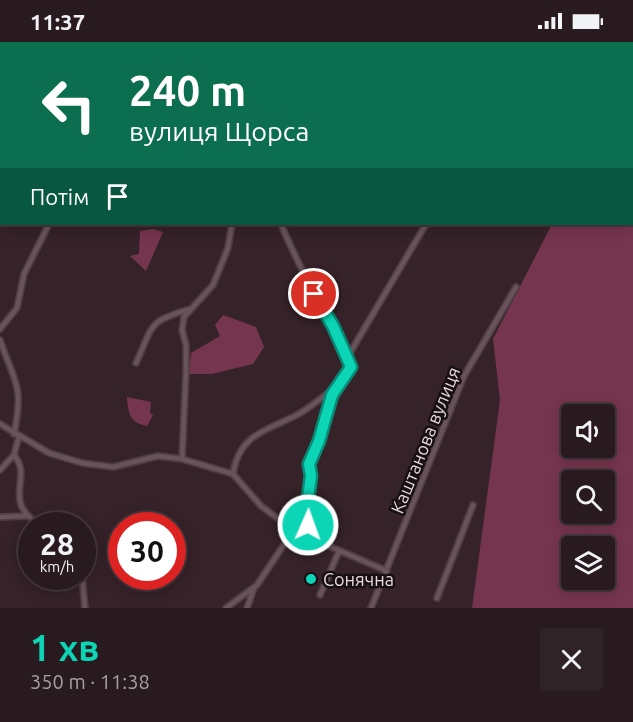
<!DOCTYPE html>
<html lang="uk">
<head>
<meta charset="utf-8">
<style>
  body { margin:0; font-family:Ubuntu,sans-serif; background:#302328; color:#f1f3f6; height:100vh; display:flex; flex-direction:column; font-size:22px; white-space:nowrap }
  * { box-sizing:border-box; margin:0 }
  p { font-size:20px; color:#a5a1a4 }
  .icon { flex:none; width:33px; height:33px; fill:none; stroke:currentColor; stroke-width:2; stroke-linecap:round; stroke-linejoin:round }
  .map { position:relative; height:566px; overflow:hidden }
  .drawer { display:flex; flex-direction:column; background:#281a1f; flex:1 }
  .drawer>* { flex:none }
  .hud { position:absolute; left:0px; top:0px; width:633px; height:183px; box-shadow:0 3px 15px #0003,0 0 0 2px #44383d; background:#0b6e4f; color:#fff; overflow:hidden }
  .controls { position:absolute; left:561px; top:362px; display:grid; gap:12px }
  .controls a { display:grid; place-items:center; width:54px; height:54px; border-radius:6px; background:#281a1f; box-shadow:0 3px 15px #0003,0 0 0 2px #44383d; font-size:30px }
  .speed { position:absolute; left:18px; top:470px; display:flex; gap:12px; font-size:30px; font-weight:700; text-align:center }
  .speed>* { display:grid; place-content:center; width:78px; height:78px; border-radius:50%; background:#281a1f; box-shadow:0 3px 15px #0003,0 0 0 2px #44383d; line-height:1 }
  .speed small { font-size:15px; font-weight:400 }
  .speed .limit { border:9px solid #d22; background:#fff; color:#111 }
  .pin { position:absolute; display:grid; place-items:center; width:51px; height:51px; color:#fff; margin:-26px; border:3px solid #fff; border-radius:50%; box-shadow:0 2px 6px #0007 }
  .me { position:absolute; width:66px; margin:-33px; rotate:2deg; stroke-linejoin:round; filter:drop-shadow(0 0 4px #0008) }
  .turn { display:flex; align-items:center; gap:21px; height:126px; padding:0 30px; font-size:27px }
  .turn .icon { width:78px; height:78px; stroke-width:2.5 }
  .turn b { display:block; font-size:42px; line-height:51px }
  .then { display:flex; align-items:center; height:57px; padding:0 30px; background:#0003; gap:12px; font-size:22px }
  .round { display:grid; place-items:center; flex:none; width:63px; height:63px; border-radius:6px; background:#302328 }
  .head { display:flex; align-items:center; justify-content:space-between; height:102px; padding:0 30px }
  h1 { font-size:36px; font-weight:700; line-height:45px; color:#0bd5b5 }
  .status { display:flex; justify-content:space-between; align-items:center; height:42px; padding:0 30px; background:#281a1f; direction:ltr }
  .status svg { height:16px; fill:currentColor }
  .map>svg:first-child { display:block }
</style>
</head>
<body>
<div class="status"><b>11:37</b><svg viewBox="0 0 49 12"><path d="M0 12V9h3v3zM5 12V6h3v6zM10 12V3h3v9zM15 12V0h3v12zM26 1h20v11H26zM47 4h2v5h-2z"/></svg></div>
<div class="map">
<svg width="633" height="566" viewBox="0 0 633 566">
  <rect width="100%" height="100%" fill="#362229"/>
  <!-- green -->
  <path fill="#76354f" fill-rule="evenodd" d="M611,0H633V566H472L500,358L493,297L552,182H632V2ZM572,372H604V405H572ZM572,438H604V471H572ZM572,504H604V537H572Z
    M153,187L163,190L146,229L130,214L139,212L140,189Z
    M223,273L256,285L264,305L253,322L212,332H189L191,311L220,294L215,283Z
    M127,355L151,360L150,371L153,373L147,384C130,381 128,371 127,355Z"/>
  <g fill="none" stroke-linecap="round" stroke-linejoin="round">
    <defs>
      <path id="street" d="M29,2L31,0
        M257,2L258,0
        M532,2L533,0
        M0,25L2,24
        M0,82L2,81
        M0,287L17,266L24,232L49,182
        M0,298C15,342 24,342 14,392
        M347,316L426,182
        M136,321C154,283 146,280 190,267
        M0,382L49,411L82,421L113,425L158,414L182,417L233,432L261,464L296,490L387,529
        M19,394L14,413C34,437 0,458 40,483
        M182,417L186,330V303L182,288L184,275L213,243L228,206L232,182
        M0,428L14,413
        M233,432C239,393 265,389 295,374C309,367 321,356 333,347
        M0,475L26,474
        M82,534L85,566
        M320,553L339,509
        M437,556L473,463
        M226,566L257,543L287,498L308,483L310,473L307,464L311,434L309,422L319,399L332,353L351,325C329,276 301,231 281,182
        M247,566L254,546
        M371,566L464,334L516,245"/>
      <path id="secondary" d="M188,2L189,0
        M0,171L2,170"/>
    </defs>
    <!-- street casing -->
    <use href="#street" stroke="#4e3d43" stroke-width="8"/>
    <!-- secondary casing -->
    <use href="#secondary" stroke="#4e3d43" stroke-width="9"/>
    <!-- street -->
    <use href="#street" stroke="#69535a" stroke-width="4.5"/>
    <!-- secondary -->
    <use href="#secondary" stroke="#875b6a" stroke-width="6"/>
  </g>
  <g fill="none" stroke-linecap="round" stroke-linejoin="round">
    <defs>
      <path id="route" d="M308,483L310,473L307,464L311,434L309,422L319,399L332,353L351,325L333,284L314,252"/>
    </defs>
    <!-- route casing -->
    <use href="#route" stroke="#078a76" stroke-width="15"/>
    <!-- route -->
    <use href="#route" stroke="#0bd5b5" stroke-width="10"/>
  </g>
  <!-- markers -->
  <circle fill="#0bd5b5" stroke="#170f12" stroke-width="2" cx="311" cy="537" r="6"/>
  <g text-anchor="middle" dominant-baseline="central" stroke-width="5" stroke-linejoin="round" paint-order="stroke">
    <!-- street labels -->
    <g font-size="18" fill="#e8dadf" stroke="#170f12">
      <text transform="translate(425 398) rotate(-68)">Каштанова вулиця</text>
    </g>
    <!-- poi labels -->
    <g font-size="18" fill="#e8dadf" stroke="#170f12" text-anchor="start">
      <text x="323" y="537">Сонячна</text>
    </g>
  </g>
</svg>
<div class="controls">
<a><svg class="icon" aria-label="sound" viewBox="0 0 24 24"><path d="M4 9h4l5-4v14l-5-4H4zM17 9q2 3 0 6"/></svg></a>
<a><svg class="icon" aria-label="search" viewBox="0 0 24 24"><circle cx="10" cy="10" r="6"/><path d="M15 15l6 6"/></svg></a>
<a><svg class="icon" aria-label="layers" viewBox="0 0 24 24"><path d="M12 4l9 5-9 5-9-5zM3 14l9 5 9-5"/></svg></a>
</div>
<div class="speed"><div>28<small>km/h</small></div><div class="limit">30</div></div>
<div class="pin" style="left:314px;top:252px;background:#d93025"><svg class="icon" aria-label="arrive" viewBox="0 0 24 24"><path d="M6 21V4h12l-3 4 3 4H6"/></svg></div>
<svg class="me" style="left:308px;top:483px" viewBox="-20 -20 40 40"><circle r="17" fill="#0bd5b5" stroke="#fff" stroke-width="3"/><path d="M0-11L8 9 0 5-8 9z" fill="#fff"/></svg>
<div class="hud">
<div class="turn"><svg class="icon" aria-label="left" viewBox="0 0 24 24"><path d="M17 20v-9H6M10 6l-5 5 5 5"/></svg><div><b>240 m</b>вулиця Щорса</div></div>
<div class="then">Потім<svg class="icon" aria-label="arrive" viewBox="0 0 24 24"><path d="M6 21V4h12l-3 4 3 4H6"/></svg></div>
</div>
</div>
<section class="drawer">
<div class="head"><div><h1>1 хв</h1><p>350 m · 11:38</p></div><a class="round"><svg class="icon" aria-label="close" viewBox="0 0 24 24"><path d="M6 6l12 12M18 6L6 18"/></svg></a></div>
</section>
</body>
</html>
